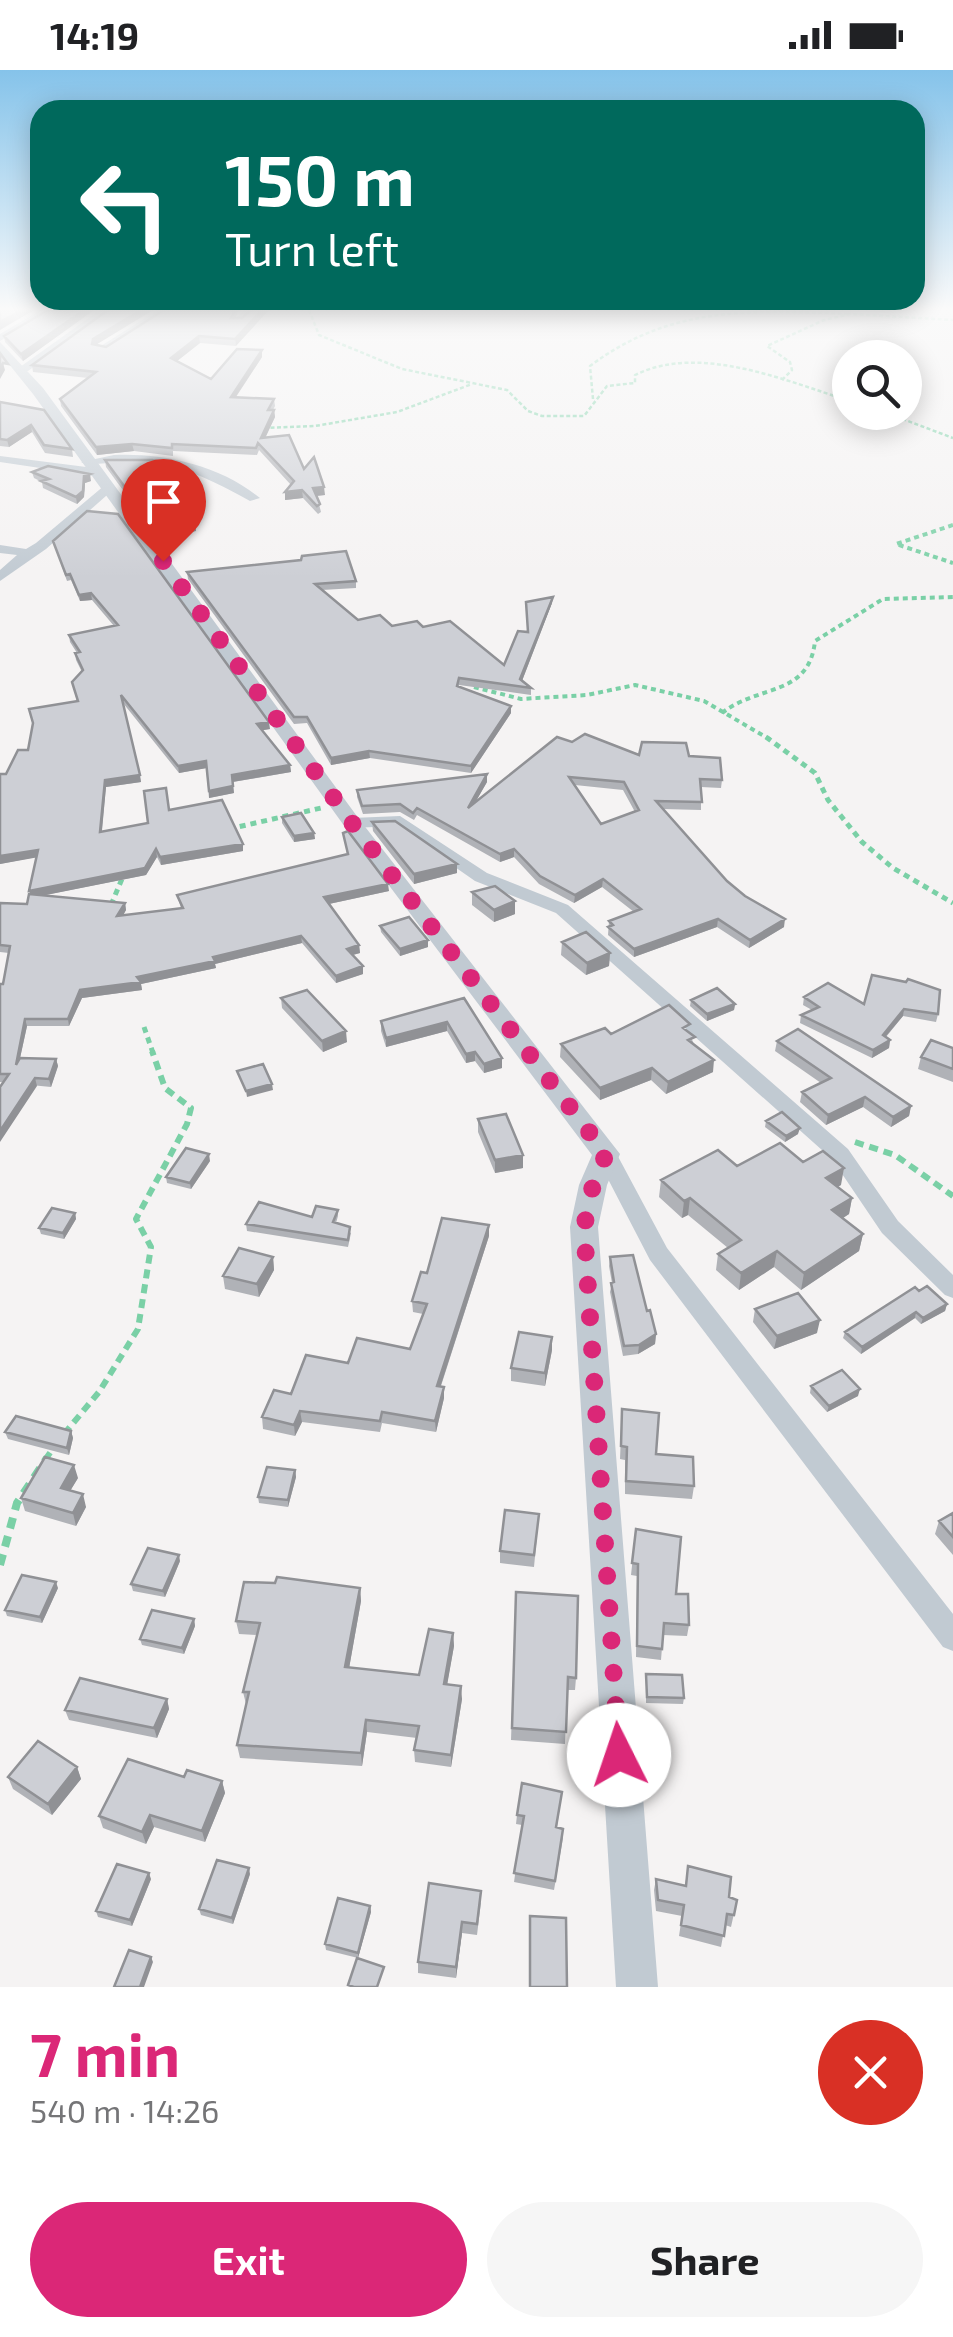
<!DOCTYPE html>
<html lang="en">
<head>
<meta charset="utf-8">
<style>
  body { margin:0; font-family:"Exo 2",sans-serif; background:#f6f6f6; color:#202124; height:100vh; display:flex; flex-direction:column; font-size:38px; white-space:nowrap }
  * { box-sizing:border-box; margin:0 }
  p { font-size:32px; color:#757577 }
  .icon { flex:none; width:55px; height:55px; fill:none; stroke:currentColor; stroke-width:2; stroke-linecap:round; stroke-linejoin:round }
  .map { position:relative; height:1917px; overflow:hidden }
  .drawer { display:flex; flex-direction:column; background:#fff; flex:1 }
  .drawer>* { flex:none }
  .banner { position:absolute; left:30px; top:30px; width:895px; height:210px; border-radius:30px; box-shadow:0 5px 25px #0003; background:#00695c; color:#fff; overflow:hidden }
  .tools { position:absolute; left:832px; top:270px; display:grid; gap:20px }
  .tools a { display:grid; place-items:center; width:90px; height:90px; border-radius:50%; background:#fff; box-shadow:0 5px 25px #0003; font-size:50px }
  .pin { position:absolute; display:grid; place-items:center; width:85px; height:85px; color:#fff; margin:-102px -42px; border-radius:50% 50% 50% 0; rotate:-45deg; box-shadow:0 0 10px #0007 }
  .pin .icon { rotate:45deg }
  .me { position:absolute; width:110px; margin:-55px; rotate:356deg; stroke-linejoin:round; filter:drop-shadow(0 0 8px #0008) }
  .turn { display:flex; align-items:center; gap:35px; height:210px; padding:0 30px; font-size:45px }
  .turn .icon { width:130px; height:130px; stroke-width:2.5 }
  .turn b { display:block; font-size:70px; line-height:85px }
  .round { display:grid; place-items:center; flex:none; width:105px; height:105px; border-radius:52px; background:#f6f6f6 }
  .headline { display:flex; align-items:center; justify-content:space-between; height:170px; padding:0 30px }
  h1 { font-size:60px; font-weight:700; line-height:75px; color:#db2777 }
  .button { display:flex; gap:20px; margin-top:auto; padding:20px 30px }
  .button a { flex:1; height:115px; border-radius:60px; background:#db2777; color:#fff; font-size:40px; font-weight:700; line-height:115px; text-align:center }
  .button a+a { background:#f6f6f6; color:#202124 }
  .status { display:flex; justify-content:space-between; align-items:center; height:70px; padding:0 50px; background:#fff; direction:ltr }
  .status svg { height:28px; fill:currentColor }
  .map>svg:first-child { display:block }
</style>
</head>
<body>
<div class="status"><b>14:19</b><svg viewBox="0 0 49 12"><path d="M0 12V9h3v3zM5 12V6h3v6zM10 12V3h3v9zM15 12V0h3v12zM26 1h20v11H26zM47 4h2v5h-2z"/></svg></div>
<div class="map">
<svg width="953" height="1917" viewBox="0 0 953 1917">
  <rect width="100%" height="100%" fill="#f5f3f3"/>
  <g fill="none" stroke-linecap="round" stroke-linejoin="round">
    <!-- path-far4 -->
    <path stroke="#7ad0a6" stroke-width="2.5" stroke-dasharray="4 2.5" stroke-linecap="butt" d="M309,240L319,265L402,299L507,320L528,341L542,346H584L607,316L635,313V305C700,273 786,311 850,331
      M782,310L792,300L790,292L767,276L824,250L850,244L953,250
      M593,329L590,296C671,235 753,240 850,244
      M884,342L953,368
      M264,358L315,356L397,342L472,314"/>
    <!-- path-far3 -->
    <path stroke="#7ad0a6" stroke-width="4" stroke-dasharray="5 4" stroke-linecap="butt" d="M953,455L896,474L953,493
      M474,617L521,629L587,625L635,615L704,631L771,670
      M722,643C759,614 809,627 815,571L883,529L953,527"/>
    <!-- path-far2 -->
    <path stroke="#7ad0a6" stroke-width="5" stroke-dasharray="6 5" stroke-linecap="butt" d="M766,667L815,703L828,730L862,772L893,798L953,833
      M229,759L321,738
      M111,835L124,804
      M144,957L153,983"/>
    <!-- path-far1 -->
    <path stroke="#7ad0a6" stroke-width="6" stroke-dasharray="9 6" stroke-linecap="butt" d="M855,1072L895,1085L953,1126
      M64,1364L99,1322L138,1259L151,1177L136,1149L187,1054L191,1038L165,1018L152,981
      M45,1390L54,1377"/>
    <!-- path -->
    <path stroke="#7ad0a6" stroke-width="8" stroke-dasharray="11 8" stroke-linecap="butt" d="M0,1495L17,1433L47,1388"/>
    <!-- minor -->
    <path fill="#c1cad2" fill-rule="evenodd" d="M41,240H52L0,271V264Z
      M100,240H111L28,301H20V297Z
      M158,240H169L105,281L96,279Z
      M243,240H253L240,252H234Z
      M114,385C165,383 219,395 260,428L250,431C187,396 159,387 87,395L81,392Z
      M0,386L94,398L100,402L94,406L0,392Z
      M105,415L115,418L46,479L0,511V500L17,485L0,483V475L26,479L36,473Z
      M400,746L487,803L568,835L848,1079L898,1151L953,1205V1228L945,1225L882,1163L832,1089L556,843L475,811L396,756L352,758L344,753L352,748Z
      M606,1076L614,1079L667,1178L953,1544V1581L943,1577L650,1190L595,1084L598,1079Z"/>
    <!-- tertiary -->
    <path fill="#c1cad2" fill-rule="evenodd" d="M0,272L43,318L359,749L620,1084L607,1115L598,1157L658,1917H616L570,1157L579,1115L592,1085L345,757L33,324L0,283Z"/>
  </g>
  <!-- wall -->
  <path fill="#b0b2b7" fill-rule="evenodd" d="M48,240H94L23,291L5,272L4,266Z
    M108,240H153L95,275L106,277L164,240H239L235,248L236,276L200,273L177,291L211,309L262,287L236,327L274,329L275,336L273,340H274L275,347L265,367L304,399L325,425L317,426L321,442L318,444L303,428L285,430L291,415L259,380L257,385L173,381V386L134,381L97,385L61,336L60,329L88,308L33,302L32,295Z
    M0,332L72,379L73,387L45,383L32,362L9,377L0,376Z
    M105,390L182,440L195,454L196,461L158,468L106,397Z
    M32,402L91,411L85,413L84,427L77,434L43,418L42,412L34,408Z
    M53,471L270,659L262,660L290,695L291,702L233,712L234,723L209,728L206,698L179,703L123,633L141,712L106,717L102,761L148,753L169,740L243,774V781L161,795L157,787L146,805L45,825L125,833L126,840L123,845L181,838L177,825L347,784L343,763L389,821L329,834L359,875L360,883L353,885L363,904L336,913L302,873L215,894L216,898L141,914L142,920L82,928L69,956H27L20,988L56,989L58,996L51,1017L0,1012V914H3L9,883L0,882V833L27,834L30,824L36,787L0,794L6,704L77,631L72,612L82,602L76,590L75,583H77L70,572L69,565L114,556L92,530L80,531L71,510L67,511Z
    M187,502L356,511V518L322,520L358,550L392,556L423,557L504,595L528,562L552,533L522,611L531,618V625L459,615V617L511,636V643L471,703L370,688L331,695L307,653L294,654L188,509Z
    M572,672L639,685L689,686L722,710L721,718L701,717V740L663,739L727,811L784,857L749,878L717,857L634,887L608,865L609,851L634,842L602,817L574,833L539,814L514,787L500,792L417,745L414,750L400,742L363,744L357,727V720L487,712L476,731ZM575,715L623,720L635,742L601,754Z
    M282,747L314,763L315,769L294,772L282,753Z
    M372,752L457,794V803L414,814L373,761Z
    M472,822L515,831V844L494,852L472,835Z
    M380,856L428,877L400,886L381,862Z
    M562,872L610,883L609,896L586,905L561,885Z
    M872,905L938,944L936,952L903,946L886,967L890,970L889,978L872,988L800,953L801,945L812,940L803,935L804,927L864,934Z
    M281,928L347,972L323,982L282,938Z
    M464,928L502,998L484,1003L475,991L466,993L447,961L386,977L381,961V951Z
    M691,930L735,934L734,940L707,951L690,936Z
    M689,963L694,974L713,1002L666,1024L651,1010L600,1030L560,987L561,974L611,964Z
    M777,971L911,1036L909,1046L891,1057L863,1037L826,1055L800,1032L802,1022L821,1013L775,981Z
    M953,978V1012L918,999L921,987Z
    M478,1049L523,1085V1098L495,1103L478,1062Z
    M766,1051L798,1064L785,1072L765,1057Z
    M210,1091L191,1119L167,1113L166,1107Z
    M803,1092L841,1115L837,1117L852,1128L849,1144L843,1148L863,1164L859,1181L801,1220L774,1197L739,1220L716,1200L718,1184L728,1178L688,1145L682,1148L659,1127L661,1110L737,1096Z
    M338,1140V1146L336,1153L351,1163L348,1177L247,1161L246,1154L312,1147Z
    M75,1143L76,1149L64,1169L41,1164L39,1158Z
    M489,1166L441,1316L444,1317V1328L436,1362L382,1353L380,1362L302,1352L295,1366L263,1359L262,1347L291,1324L348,1293L410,1279L423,1244L413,1242L412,1231L427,1203Z
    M273,1187L274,1200L259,1227L225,1219L223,1206Z
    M610,1187L656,1264L655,1274L638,1284L623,1286L610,1222L612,1213L609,1196Z
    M919,1221L947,1234L945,1241L921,1254L915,1248L861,1284L843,1268L845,1262Z
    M755,1239L817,1263L774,1279L753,1252Z
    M552,1280L545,1316L511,1311V1298Z
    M811,1316L858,1326L827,1342L810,1323Z
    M622,1339L656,1384L694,1416L692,1429L625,1424V1390L620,1389Z
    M71,1361L73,1368L69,1385L8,1369L5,1362Z
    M295,1400L296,1407L288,1437L259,1433L258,1427Z
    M78,1408L70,1421L86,1437L76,1456L25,1441L21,1428Z
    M953,1443V1485L935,1464L939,1451Z
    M539,1444L534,1497L500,1493V1481Z
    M636,1459L676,1524L689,1555L687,1566L663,1565L661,1590L636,1587L637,1506L631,1505Z
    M180,1491L165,1527L133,1521L131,1514Z
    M58,1518L42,1553L7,1546L5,1540Z
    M360,1518L361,1531L349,1598L419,1605L453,1563L454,1576L447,1614L462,1629L451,1697L415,1692L414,1680L417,1668L367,1662L362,1696L240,1688L237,1675L246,1634L243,1622L257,1565L239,1564L236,1551Z
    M516,1522L576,1608L575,1620H567L565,1674L511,1670Z
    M194,1549L195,1556L184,1584L142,1575L140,1569Z
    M646,1604L684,1628L683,1634L646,1633Z
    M167,1629L169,1639L157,1668L69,1650L65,1640Z
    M77,1697L81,1709L52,1745L13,1719L8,1707Z
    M184,1707L222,1711L225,1723L205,1772L154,1757L146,1774L103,1758L99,1746Z
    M562,1722L557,1757L563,1768L554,1820L514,1812L522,1755L516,1754L517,1745Z
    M688,1796L729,1827L737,1830L731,1857L725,1855L721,1877L679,1866L682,1846L656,1841L654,1820L656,1809L685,1816Z
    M250,1804L233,1854L201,1845L199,1839Z
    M151,1809L132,1856L98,1847L96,1841Z
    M481,1832L477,1865L462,1863L456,1908L418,1903V1892Z
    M370,1836L371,1842L358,1888L326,1880L325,1874Z"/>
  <!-- shaded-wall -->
  <path fill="#909195" d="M22,240H34L0,260V252Z
    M84,240H94L23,291L21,284Z
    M141,240H153L94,276L92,274L93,269Z
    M262,240H269L236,276L235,269Z
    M199,266L200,273L172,295L171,288Z
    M262,280V287L231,334V327Z
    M3,293L5,300L0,309V300Z
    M274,340L275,347L262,375L261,368Z
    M31,355L32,362L9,377L7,370Z
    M132,374L134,381L97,385L96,377Z
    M90,404L91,411L85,413L84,427L77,434L76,427L84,406Z
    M324,417L325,425L314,426L313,418Z
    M302,420L303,428L285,430V422Z
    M195,454L196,461L158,468L157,461Z
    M91,523L92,530L80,531L79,525Z
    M553,527L552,533L520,616V609Z
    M511,636V643L471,703V696Z
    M269,652L270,659L258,661L257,654Z
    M369,681L370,688L331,695V688Z
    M206,691L207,698L179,703L178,696Z
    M290,695L291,702L232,712V705Z
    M487,704V712L468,745V738Z
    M140,705L141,712L106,717L101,769L100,762L105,710Z
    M233,716L234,723L209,728V721Z
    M314,763L315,769L294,772V766Z
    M243,774V781L161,795L160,787Z
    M156,779L157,787L146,805L31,828L29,821Z
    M514,779V787L500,792V784Z
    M38,780L39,787L0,794V786Z
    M457,794V803L414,814V804Z
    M603,809L602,817L574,833L575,825Z
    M388,814L389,821L324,835V827Z
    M515,831V844L494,852V840Z
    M125,833L126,840L119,853L117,846Z
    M718,849L717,857L634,887V879Z
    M785,849L784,857L749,878L750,870Z
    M301,866L302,873L215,894L216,898L141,914L142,920L82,928L69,956L68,949L80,920Z
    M428,870V877L400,886V879Z
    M359,875L360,883L348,886L347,879Z
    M610,883L609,896L586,905L587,893Z
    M363,896V904L336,913V906Z
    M735,934L734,940L707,951V944Z
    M904,939L903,946L881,972L883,965Z
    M25,949L27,956L17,1002L16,995Z
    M447,952V961L386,977V968Z
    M346,961L347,972L323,982L322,971Z
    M890,970L889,978L872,988L873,980Z
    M475,982V991L466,993V984Z
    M502,988V998L484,1003V994Z
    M56,989L58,996L51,1017L49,1009Z
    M714,990L713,1002L666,1024L668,1012Z
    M652,998L651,1010L600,1030V1018Z
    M35,1008L37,1016L0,1072V1061Z
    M272,1014L273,1020L247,1027L246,1021Z
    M865,1027L863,1037L826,1055L828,1045Z
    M911,1036L909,1046L891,1057L893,1047Z
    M800,1058L798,1064L785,1072L786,1066Z
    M209,1084L210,1091L191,1119L190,1113Z
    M523,1085V1098L495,1103V1090Z
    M844,1098L841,1115L823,1125L826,1108Z
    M690,1128L688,1145L682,1148L684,1131Z
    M852,1128L849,1144L829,1157L832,1140Z
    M75,1143L76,1149L64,1169L63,1163Z
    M489,1155V1166L437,1327V1316Z
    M863,1164L859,1181L801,1220L804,1203Z
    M777,1181L774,1197L739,1220L741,1203Z
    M273,1187L274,1200L259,1227L257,1214Z
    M947,1234L945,1241L921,1254L923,1248Z
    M916,1242L915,1248L861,1284L862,1277Z
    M820,1250L817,1263L774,1279L777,1266Z
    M656,1264L655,1274L638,1284L639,1275Z
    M552,1267V1280L545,1316V1303Z
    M444,1317V1328L436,1362L435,1351Z
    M860,1319L858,1326L827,1342L829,1336Z
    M300,1341L302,1352L295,1366L294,1355Z
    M71,1361L73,1368L69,1385L67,1378Z
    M74,1395L78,1408L64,1431L61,1418Z
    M295,1400L296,1407L288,1437V1430Z
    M83,1424L86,1437L76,1456L73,1443Z
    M179,1485L180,1491L165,1527L163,1521Z
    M56,1512L58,1518L42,1553L40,1547Z
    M360,1518L361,1531L347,1610L345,1597Z
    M194,1549L195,1556L184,1584L182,1578Z
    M453,1563L454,1576L445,1627L444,1614Z
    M461,1616L462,1629L451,1697V1685Z
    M167,1629L169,1639L157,1668L154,1658Z
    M366,1650L367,1662L362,1696L361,1683Z
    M77,1697L81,1709L52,1745L48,1734Z
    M222,1711L225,1723L205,1772L202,1761Z
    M150,1745L154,1757L146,1774L142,1762Z
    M249,1798L250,1804L233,1854L232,1848Z
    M149,1803L151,1809L132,1856L130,1850Z
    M370,1836L371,1842L358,1888V1883Z
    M462,1852V1863L456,1908V1897Z
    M151,1887L153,1892L144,1917H140Z"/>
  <!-- building -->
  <path fill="#cdcfd5" stroke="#909195" stroke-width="2.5" fill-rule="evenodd" d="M0,240H22L0,252Z
    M48,240H84L21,284L4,266Z
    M108,240H141L93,269L92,274L106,277L164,240H235L231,248H242L251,240H262L235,269L199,266L171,288L211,309L237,279L262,280L231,327L274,329L268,340H274L261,368L289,365L304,399L314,387L324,417L313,418L320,434L317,436L302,420L285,422L294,411L258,373L256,378L172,374V378L132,374L96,377L60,329L96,302L32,295Z
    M0,283L8,294L3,293L0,300Z
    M0,332L44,340L72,379L44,375L31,355L7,370L0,369Z
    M105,390H152L175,395L182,440L195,454L157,461Z
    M48,396L90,404L84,406L83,421L76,427L41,411L49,409L32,402Z
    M87,441L118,444L269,652L257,654L290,695L232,705L233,716L209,721L206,691L178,696L121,625L140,705L105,710L100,762L148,753L144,721L166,718L169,740L222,730L243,774L160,787L156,779L145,798L29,821L38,780L0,786V704H6L18,680H28L33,653L29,639L78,631L72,612L83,600L75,583L80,582L69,565L118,555L91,523L79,525L70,504L66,505L53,471Z
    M346,481L356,511L315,514L358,550L380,545L392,556L417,551L423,557L450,551L504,595L518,561L528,562L526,532L553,527L520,609L531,618L459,608L457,616L511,636L471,696L369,681L331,688L307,647H294L187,502L301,490L302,486Z
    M585,664L639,685L642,672L686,673L689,686L720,688L722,710L700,709L702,732L656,731L727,811L745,826L785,849L750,870L718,849L634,879L608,857L613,855L609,851L641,839L603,809L575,825L540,806L514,779L500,784L417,738L413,743L400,734L362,736L357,720L487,704L468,738L557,667L572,672ZM569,707L624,712L639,740L601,754Z
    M301,743L314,763L294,766L282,747Z
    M395,751L457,794L414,804L372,752Z
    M348,761L388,814L324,827L359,875L347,879L363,896L336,906L301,866L213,887L215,891L137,907L141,912L80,920L68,949H25L16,995L20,988L56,989L49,1009L35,1008L0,1061V1017L9,1004H0V914H3L10,876L0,875V833L27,834L29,824L125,833L117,846L183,838L177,825L348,784L343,763Z
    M495,816L515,831L494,840L472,822Z
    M409,847L428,870L400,879L380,856Z
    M586,862L610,883L587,893L562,872Z
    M872,905L906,912L908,909L940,920L938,944L904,939L883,965L890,970L873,980L801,945L819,937L804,927L828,913L864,934Z
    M717,918L735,934L707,944L691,930Z
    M307,920L346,961L322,971L281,928Z
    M464,928L502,988L484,994L475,982L466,984L447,952L386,968L381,951Z
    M669,935L690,954L683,958L695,967L688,970L714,990L668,1012L652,998L600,1018L561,974L605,958L611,964Z
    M798,959L911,1036L893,1047L865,1027L828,1045L802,1022L831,1008L777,971Z
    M931,970L953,978V999L921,987Z
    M263,994L272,1014L246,1021L237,1001Z
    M782,1042L800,1058L786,1066L766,1051Z
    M506,1044L523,1085L495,1090L478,1049Z
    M780,1073L803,1092L823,1081L844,1098L826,1108L852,1128L832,1140L863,1164L804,1203L777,1181L741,1203L718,1184L741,1170L690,1128L684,1131L661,1110L718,1080L737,1096Z
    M186,1078L209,1084L190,1113L166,1107Z
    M259,1132L312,1147L316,1136L338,1140L333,1152L350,1157L348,1170L246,1154Z
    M52,1138L75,1143L63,1163L39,1158Z
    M442,1148L489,1155L437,1316L444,1317L435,1351L382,1342L380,1351L300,1341L294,1355L262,1347L274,1320L291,1324L306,1285L348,1293L357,1268L410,1279L427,1234L412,1231L421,1202L427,1203Z
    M239,1178L273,1187L257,1214L223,1206Z
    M633,1185L647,1241L650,1240L656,1264L639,1275L624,1276L611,1213L614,1212L610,1187Z
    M927,1216L947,1234L923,1248L916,1242L862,1277L845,1262L915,1217L919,1221Z
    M798,1223L820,1250L777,1266L755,1239Z
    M519,1262L552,1267L545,1303L511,1298Z
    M842,1300L860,1319L829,1336L811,1316Z
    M622,1339L659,1343L656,1384L693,1387L694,1416L626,1411L627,1377L621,1376Z
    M16,1346L71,1361L67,1378L5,1362Z
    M45,1387L74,1395L61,1418L83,1424L73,1443L21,1428Z
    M267,1397L295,1400L288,1430L258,1427Z
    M505,1440L539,1444L534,1485L500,1481Z
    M953,1443V1467L939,1451Z
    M636,1459L681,1467L676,1524H688L689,1555L664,1553L662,1579L637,1576L638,1494L632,1493Z
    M148,1478L179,1485L163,1521L131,1514Z
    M22,1505L56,1512L40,1547L5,1540Z
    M277,1507L360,1518L345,1597L419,1605L429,1559L453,1563L444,1614L461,1616L451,1685L414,1680L419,1656L366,1650L361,1683L237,1675L249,1622H243L260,1553L236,1551L244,1512L275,1513Z
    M516,1522L578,1526L576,1608L568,1607L566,1662L512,1658Z
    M152,1540L194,1549L182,1578L140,1569Z
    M646,1604L682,1605L684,1628L647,1627Z
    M80,1608L167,1629L154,1658L65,1640Z
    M38,1671L77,1697L48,1734L8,1707Z
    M128,1689L184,1707L187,1700L222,1711L202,1761L150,1745L142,1762L99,1746Z
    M522,1713L562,1722L556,1757L563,1759L555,1811L514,1803L524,1746L517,1745Z
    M217,1790L249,1798L232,1848L199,1839Z
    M117,1794L149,1803L130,1850L96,1841Z
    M688,1796L731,1807L729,1827L737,1830L734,1845L727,1844L724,1866L681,1855L684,1835L658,1830L656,1809L686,1816Z
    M429,1813L481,1821L477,1854L462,1852L456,1897L418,1892Z
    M338,1828L370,1836L358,1883L325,1874Z
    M530,1846L566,1848L567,1917H530Z
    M129,1880L151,1887L140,1917H114Z
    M357,1888L384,1897L377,1917H354L348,1915Z"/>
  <!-- sky -->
  <linearGradient id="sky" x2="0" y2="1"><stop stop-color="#85c3ea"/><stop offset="0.47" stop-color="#fafafa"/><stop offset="1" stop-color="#fafafa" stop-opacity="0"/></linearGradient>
  <rect width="953" height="508" fill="url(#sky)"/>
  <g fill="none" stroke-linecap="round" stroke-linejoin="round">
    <!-- route -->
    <path stroke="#db2777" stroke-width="18" stroke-dasharray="0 32.4" d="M163,491L352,753L606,1084L593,1115L584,1157L619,1685"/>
  </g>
</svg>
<div class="tools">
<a><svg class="icon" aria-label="search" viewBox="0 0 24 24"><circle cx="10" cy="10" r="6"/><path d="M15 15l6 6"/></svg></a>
</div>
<div class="pin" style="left:163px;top:491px;background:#d93025"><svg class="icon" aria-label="arrive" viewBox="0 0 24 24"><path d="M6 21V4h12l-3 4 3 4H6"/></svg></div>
<svg class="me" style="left:619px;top:1685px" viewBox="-20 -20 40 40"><circle r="19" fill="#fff"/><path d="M0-13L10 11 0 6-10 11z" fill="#db2777"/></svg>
<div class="banner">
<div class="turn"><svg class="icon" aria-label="left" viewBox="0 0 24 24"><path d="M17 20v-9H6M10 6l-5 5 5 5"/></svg><div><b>150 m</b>Turn left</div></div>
</div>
</div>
<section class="drawer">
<div class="headline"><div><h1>7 min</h1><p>540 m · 14:26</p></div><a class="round" style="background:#d93025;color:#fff"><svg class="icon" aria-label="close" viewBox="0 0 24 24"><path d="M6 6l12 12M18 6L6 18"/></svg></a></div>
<div class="button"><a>Exit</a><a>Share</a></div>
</section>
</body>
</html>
